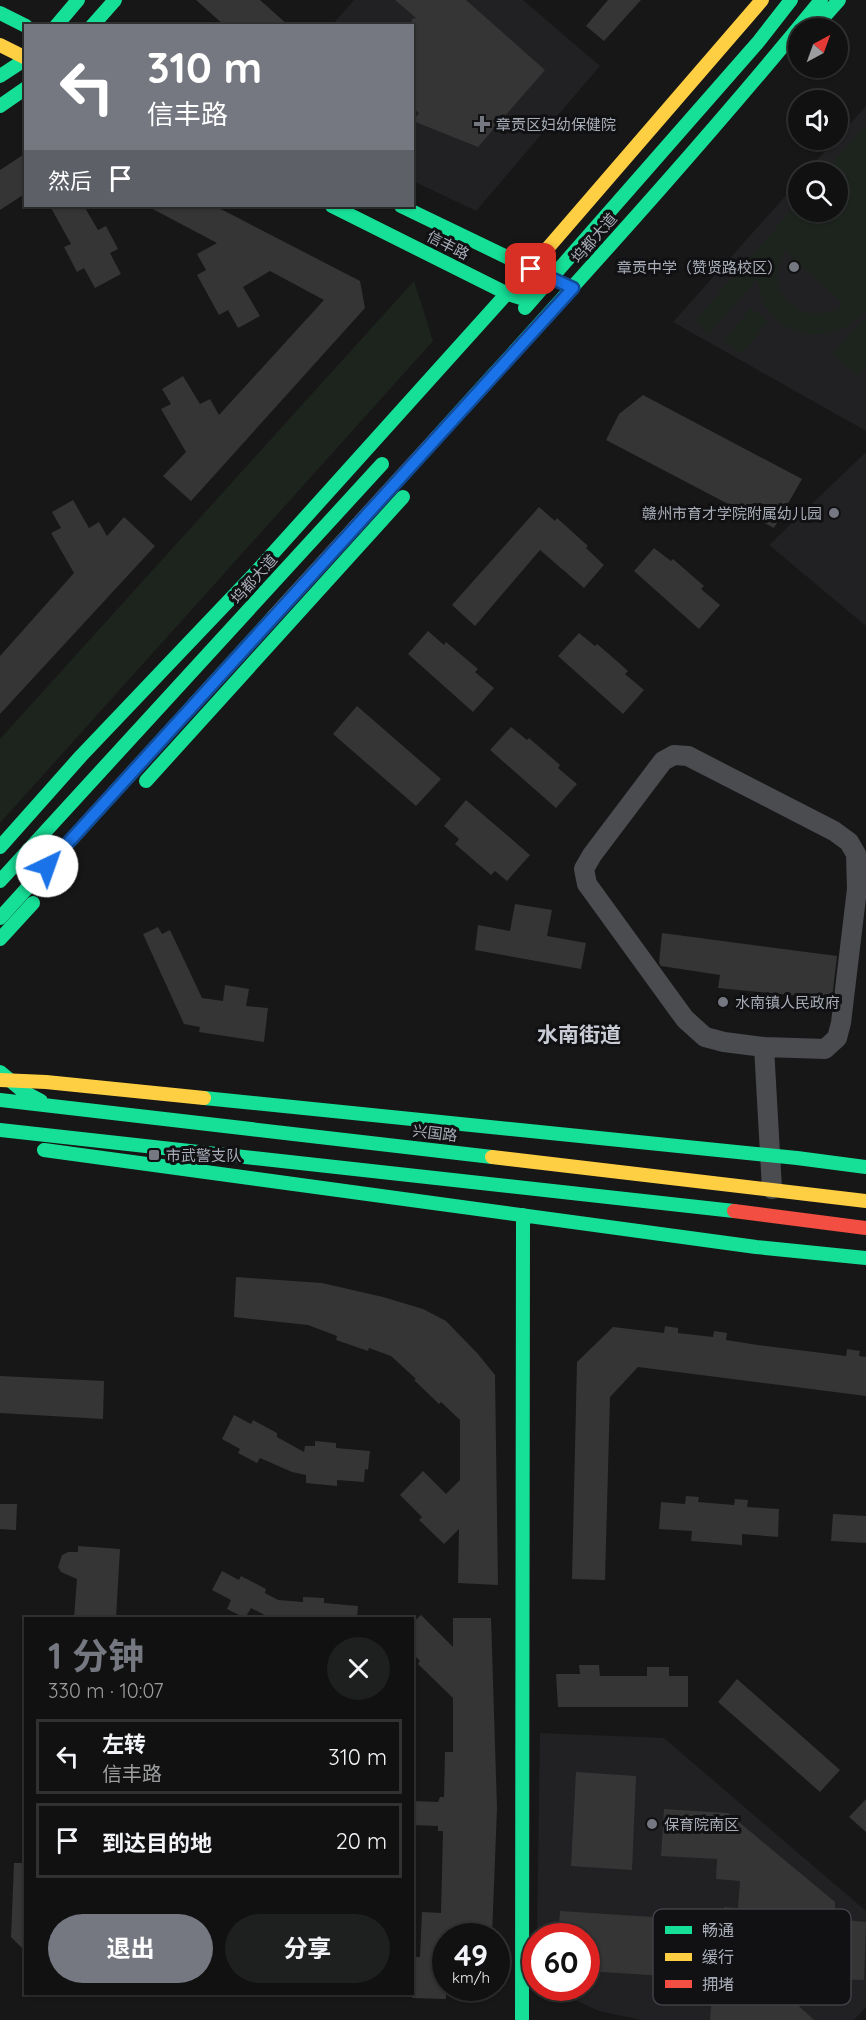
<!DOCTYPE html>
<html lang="zh">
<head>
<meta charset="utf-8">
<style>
  body { margin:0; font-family:Quicksand,"Noto Sans SC",sans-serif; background:#1e1f1f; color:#f1f3f6; height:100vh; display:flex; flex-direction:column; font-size:22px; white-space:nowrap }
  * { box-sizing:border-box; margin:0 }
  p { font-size:20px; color:#9c9d9f }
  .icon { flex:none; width:33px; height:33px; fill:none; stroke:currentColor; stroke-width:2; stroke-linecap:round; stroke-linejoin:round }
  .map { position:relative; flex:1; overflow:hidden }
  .details { position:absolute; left:24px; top:1617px; width:390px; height:378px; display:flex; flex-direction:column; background:#111; border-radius:0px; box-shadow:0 2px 4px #0004,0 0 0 2px #303131 }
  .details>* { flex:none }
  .banner { position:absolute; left:24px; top:24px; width:390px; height:183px; border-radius:0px; box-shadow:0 2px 4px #0004,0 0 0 2px #303131; background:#757880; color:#fff; overflow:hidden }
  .needle { width:39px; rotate:41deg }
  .fabs { position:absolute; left:788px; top:18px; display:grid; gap:12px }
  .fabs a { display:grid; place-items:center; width:60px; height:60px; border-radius:50%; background:#111; box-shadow:0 2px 4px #0004,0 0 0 2px #303131; font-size:30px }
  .speed { position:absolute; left:432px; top:1923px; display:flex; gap:12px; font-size:30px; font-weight:700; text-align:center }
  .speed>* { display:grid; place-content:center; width:78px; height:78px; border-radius:50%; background:#111; box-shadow:0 2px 4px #0004,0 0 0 2px #303131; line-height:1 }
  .speed small { font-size:15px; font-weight:400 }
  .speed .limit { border:9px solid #d22; background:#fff; color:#111 }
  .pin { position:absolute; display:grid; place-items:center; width:51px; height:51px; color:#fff; margin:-26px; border-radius:12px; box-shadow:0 3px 9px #0006 }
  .me { position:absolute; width:66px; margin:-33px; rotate:42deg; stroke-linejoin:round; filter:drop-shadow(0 0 4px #0008) }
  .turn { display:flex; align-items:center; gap:21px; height:126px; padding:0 24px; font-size:27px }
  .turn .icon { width:78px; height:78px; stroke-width:2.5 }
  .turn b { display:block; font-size:42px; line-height:51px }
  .then { display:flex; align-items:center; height:57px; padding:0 24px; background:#0003; gap:12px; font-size:22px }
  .round { display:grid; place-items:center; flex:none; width:63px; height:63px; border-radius:32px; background:#1e1f1f }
  .summary { display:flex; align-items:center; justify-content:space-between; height:102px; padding:0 24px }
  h1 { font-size:36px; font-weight:700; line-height:45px; color:#757880 }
  .action { display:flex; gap:12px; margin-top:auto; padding:12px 24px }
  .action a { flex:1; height:69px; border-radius:36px; background:#757880; color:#fff; font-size:24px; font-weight:700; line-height:69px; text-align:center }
  .action a+a { background:#1e1f1f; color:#f1f3f6 }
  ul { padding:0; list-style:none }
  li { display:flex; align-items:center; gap:18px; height:75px; margin:0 12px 9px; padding:0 12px; border:3px solid #303131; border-radius:0px }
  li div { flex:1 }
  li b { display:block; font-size:22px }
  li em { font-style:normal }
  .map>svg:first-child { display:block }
</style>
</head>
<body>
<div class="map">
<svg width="866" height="2020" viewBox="0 0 866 2020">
  <rect width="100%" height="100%" fill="#171717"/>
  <!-- built -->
  <path fill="#212123" d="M354,0H523L600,66L476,211L413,181L412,26H331Z
    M866,106V431L673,322L798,182V212H837V172H806Z
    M866,452V626L769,545Z
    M540,1733L664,1738L866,1911V2007L854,2020H642L599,2011L557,1992L554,1988H586V1936H537Z"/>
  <!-- green -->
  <path fill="#1d241e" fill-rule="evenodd" d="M866,125V311C838,342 789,344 765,305C760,297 759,288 757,279L709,334L695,320L798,203V212H837V172H824ZM784,251H785L844,304C805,332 760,293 784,251Z
    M414,281L433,341L0,823V739Z
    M751,308L768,322L741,354L724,340Z
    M866,315V366L858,376L832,354Z"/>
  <!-- building -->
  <path fill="#353536" d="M196,0H260L289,26H225Z
    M395,0H466L545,70L478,147L413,121L419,113L412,107V19L416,18Z
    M608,0H641L604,41L586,26Z
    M26,153V193L0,210V170Z
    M50,206H84L98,230L106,226L118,249L110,253L121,274L95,288L84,268L77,272L64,247L71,244Z
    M147,206H215L360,281L365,308L191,501L163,476L186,452L161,409L171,404L162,389L183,376L200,404L210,399L219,415L324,300L270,271L243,287L260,316L238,328L228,310L219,315L197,275L206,270L197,254L217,243Z
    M643,395L802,479L774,528L606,440L619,414Z
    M73,500L89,528L99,522L107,536L124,517L155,546L0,714V656L74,573L51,533L61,528L52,512Z
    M539,507L555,521L557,518L588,546L586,548L604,565L584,588L540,550L475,626L452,605Z
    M654,548L671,561L673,559L704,586L701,589L720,605L699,629L634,571Z
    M428,631L444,645L446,642L478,669L475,672L494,688L473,712L408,654Z
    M579,633L595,646L597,644L610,655L628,671L625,674L644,690L623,714L558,656Z
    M357,706L441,779L416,806L333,734Z
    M511,727L527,740L529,738L560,765L558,768L577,784L556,808L490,750Z
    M466,800L530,855L507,881L495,871L491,875L455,844L459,839L444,826Z
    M515,904L552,910L547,936L586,943L581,969L475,950L478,925L510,931Z
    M158,927L162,934L170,930L202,998L223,1001L225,985L249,989L246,1006L268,1008L264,1042L199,1032L200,1027L184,1024L143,934Z
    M662,933L837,956L832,999L718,988L720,975L661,966L659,963Z
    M236,1277L322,1283L383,1297L423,1309L446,1321L478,1354L495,1375L498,1585L458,1583L459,1529L444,1544L419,1520L422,1517L400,1495L423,1471L446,1494L460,1480V1420L441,1402L439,1404L414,1380L416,1379L391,1356L369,1348L368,1351L336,1340L337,1336L308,1325L234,1317Z
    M665,1326L678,1328V1333L713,1337L714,1331L727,1333L726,1340L758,1345L846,1356L847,1349L860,1351L859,1356L866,1357V1396L638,1367L610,1397L605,1580L572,1579L577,1362L613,1327L664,1333Z
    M0,1376L104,1381L103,1419L0,1413Z
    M234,1415L251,1424L253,1420L277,1433V1437L304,1452L305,1446H315V1441L336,1443V1448L370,1451L368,1470L365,1469L364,1482L337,1480V1486L306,1483V1475L292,1472L260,1458L257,1463L238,1453L240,1449L222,1439Z
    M686,1496L699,1497L698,1502L734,1505L735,1499L748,1500L747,1507L779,1509L778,1537L742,1534V1545L691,1541L692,1531L659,1529L661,1502L685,1504Z
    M0,1504H17L16,1530L0,1529Z
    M833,1514L866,1516V1543L831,1541Z
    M78,1546L120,1549L116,1618H74L77,1579L61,1572L58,1567L62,1555L68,1552H78Z
    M222,1571L239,1580L241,1576L266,1589L265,1593L278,1600L303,1602V1597L324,1598V1603L358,1606L357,1618H270L251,1608L245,1618L227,1609L231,1600L212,1590Z
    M421,1615L453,1647V1618H491L497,1808L492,1936H446V1999L412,1998V1957H420L422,1912L441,1913L443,1831H438V1826L412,1825V1801L438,1802L440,1797H444L445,1752H453V1698L418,1664L420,1661L412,1653V1623Z
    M579,1665H599L600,1676H647V1667H669V1676H688V1707H558L556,1674H580Z
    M737,1679L840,1770L820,1792L718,1702Z
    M576,1772L636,1776L632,1870L571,1866Z
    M866,1799V1832L849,1817Z
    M664,1809L728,1813L835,1902V1919L866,1922L864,1980L823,1979V1953L797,1952L798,1931L750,1929L749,1974L776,1975L775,1997L790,1998L814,2020H710L715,1959L679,1957L678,1972L665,1971V1976L586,1971V1936H558L560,1911L668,1918L667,1937L681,1938V1943L722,1945L724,1907L738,1908L740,1881L716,1879L717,1859L661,1856Z
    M14,1863H26V1952L11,1937Z"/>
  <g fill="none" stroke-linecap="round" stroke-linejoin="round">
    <!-- street -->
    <path stroke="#4b4c50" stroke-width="20" d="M764,1047L724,1042L705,1037L685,1019L587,884L584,869L592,855L663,761L674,755L688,756L834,831L849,842L856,854L857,889L841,1023L837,1038L825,1049L764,1047L772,1189"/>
    <!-- fast -->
    <path stroke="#16e098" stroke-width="14" d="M0,13L26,26
      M56,26L78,0
      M92,26L115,0
      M814,28L839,0
      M0,76L26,59
      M0,106L26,88
      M332,206L508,294L524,299
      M401,206L546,276
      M525,308L759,41L791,0
      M437,437C567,293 699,150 821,0
      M146,781L403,497
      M0,847L81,756L257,571L547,249
      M0,881L382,464
      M0,918L274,616
      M0,939L33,903
      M0,1072L24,1092L41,1101
      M204,1098L797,1158L866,1167
      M0,1100L492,1157
      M0,1130L734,1211
      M44,1150L756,1247L866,1258
      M522,2020L523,1215"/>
    <!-- slow -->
    <path stroke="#ffcf43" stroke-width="14" d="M0,45L26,58
      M547,249L762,0
      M274,616L437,437
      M0,1080L46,1082L204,1098
      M492,1157L866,1201"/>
    <!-- jam -->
    <path stroke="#f24e42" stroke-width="14" d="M734,1211L866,1228"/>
  </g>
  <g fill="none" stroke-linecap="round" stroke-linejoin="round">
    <defs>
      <path id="route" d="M47,866L573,288L531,269"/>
    </defs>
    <!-- route casing -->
    <use href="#route" stroke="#114b97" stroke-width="15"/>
    <!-- route -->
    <use href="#route" stroke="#1a73e8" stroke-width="10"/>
  </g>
  <!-- markers -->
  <g fill="#757880" stroke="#111113" stroke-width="2">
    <path d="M479 115h6v6h6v6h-6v6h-6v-6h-6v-6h6z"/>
    <circle cx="794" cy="267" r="6"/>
    <circle cx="834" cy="513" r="6"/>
    <circle cx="723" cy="1002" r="6"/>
    <rect x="148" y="1149" width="12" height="12" rx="3"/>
    <circle cx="652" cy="1824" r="6"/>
  </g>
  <g text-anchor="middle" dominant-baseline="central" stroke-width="6" stroke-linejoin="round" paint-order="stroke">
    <!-- poi labels -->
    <g font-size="15" fill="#a8adb8" stroke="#111113" text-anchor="start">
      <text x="496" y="124">章贡区妇幼保健院</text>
      <text x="782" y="267" text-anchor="end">章贡中学（赞贤路校区）</text>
      <text x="822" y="513" text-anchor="end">赣州市育才学院附属幼儿园</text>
      <text x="735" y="1002">水南镇人民政府</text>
      <text x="166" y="1155">市武警支队</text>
      <text x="664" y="1824">保育院南区</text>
    </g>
    <!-- street labels -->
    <g font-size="15" fill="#a8adb8" stroke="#111113">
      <text transform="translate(594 238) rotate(-49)">坞都大道</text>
      <text transform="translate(448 245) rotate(27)">信丰路</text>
      <text transform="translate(254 579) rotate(-48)">坞都大道</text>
      <text transform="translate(435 1133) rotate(7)">兴国路</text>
    </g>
    <!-- district labels -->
    <g font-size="21" font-weight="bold" fill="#c9ccd4" stroke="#111113">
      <text x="579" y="1034">水南街道</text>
    </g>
  </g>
  <!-- legend -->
  <rect x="653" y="1909" width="198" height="96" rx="9" fill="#111113" stroke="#3e4045" stroke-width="1.5"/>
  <rect x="665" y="1926" width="27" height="8" fill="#16e098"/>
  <rect x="665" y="1953" width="27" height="8" fill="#ffcf43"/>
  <rect x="665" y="1980" width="27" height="8" fill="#f24e42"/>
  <g font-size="16" fill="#a8adb8">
    <text x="702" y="1936">畅通</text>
    <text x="702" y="1963">缓行</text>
    <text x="702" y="1990">拥堵</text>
  </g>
</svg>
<div class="fabs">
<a><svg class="needle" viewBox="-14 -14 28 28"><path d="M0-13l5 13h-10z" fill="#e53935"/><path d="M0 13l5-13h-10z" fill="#9c9d9f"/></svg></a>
<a><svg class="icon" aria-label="sound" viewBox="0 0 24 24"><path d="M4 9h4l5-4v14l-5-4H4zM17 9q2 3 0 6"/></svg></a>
<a><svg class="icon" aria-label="search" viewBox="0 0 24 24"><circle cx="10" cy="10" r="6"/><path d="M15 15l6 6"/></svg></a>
</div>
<div class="speed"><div>49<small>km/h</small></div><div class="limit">60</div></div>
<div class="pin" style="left:531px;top:269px;background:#d93025"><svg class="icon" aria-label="arrive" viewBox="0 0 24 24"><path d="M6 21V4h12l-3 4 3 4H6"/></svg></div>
<svg class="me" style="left:47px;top:866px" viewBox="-20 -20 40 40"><circle r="19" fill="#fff"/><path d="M0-13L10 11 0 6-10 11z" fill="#1a73e8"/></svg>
<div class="banner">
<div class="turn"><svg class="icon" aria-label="left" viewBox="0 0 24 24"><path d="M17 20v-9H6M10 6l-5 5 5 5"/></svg><div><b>310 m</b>信丰路</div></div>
<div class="then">然后<svg class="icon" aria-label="arrive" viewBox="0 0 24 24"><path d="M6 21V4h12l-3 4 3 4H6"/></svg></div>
</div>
<section class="details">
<div class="summary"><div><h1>1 分钟</h1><p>330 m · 10:07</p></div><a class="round"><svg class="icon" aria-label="close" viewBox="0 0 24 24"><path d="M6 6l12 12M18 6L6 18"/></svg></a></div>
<ul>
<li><svg class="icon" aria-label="left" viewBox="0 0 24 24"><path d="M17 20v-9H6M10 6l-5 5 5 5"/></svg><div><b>左转</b><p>信丰路</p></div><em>310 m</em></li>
<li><svg class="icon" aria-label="arrive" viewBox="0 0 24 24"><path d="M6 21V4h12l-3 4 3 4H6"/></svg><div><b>到达目的地</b></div><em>20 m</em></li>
</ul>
<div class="action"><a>退出</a><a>分享</a></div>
</section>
</div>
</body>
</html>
